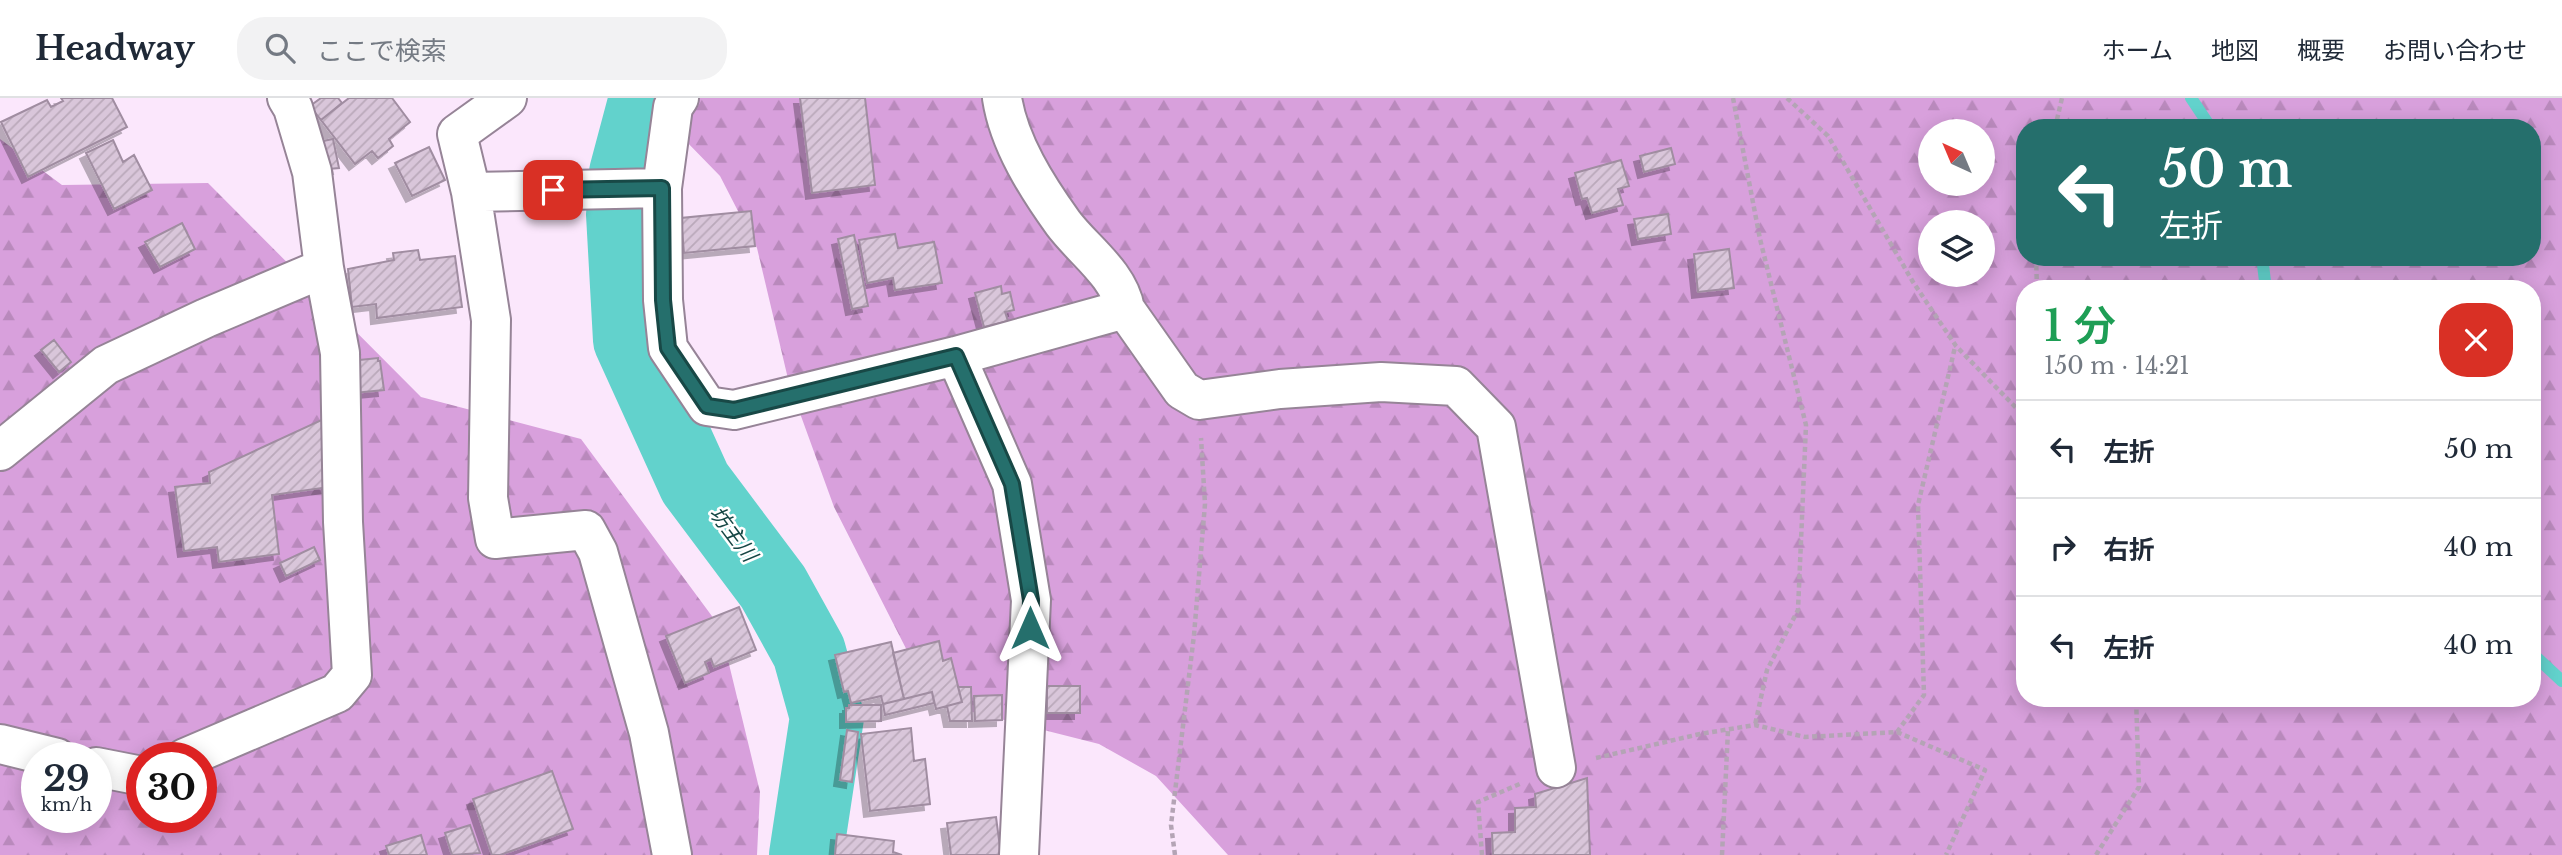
<!DOCTYPE html>
<html lang="ja">
<head>
<meta charset="utf-8">
<style>
  body { margin:0; font-family:"Libre Baskerville","Noto Sans JP",serif; background:#f2f2f3; color:#1f2937; height:100vh; display:flex; flex-direction:column; font-size:26px; white-space:nowrap }
  * { box-sizing:border-box; margin:0 }
  p { font-size:23px; color:#747a83 }
  .icon { flex:none; width:38px; height:38px; fill:none; stroke:currentColor; stroke-width:2; stroke-linecap:round; stroke-linejoin:round }
  .map { position:relative; flex:1; overflow:hidden }
  .details { position:absolute; left:2016px; top:182px; width:525px; height:427px; display:flex; flex-direction:column; background:#fff; border-radius:28px; box-shadow:0 4px 18px #0003 }
  .details>* { flex:none }
  .banner { position:absolute; left:2016px; top:21px; width:525px; height:147px; border-radius:28px; box-shadow:0 4px 18px #0003; background:#256f6c; color:#fff; overflow:hidden }
  .needle { width:46px; rotate:316deg }
  .tools { position:absolute; left:1918px; top:21px; display:grid; gap:14px }
  .tools a { display:grid; place-items:center; width:77px; height:77px; border-radius:50%; background:#fff; box-shadow:0 4px 18px #0003; font-size:35px }
  .speed { position:absolute; left:21px; top:644px; display:flex; gap:14px; font-size:35px; font-weight:700; text-align:center }
  .speed>* { display:grid; place-content:center; width:91px; height:91px; border-radius:50%; background:#fff; box-shadow:0 4px 18px #0003; line-height:1 }
  .speed small { font-size:18px; font-weight:400 }
  .speed .limit { border:10px solid #d22; background:#fff; color:#111 }
  .pin { position:absolute; display:grid; place-items:center; width:60px; height:60px; color:#fff; margin:-30px; border-radius:14px; box-shadow:0 4px 10px #0006 }
  .me { position:absolute; width:77px; margin:-38px; rotate:0deg; stroke-linejoin:round; filter:drop-shadow(0 0 5px #0008) }
  .turn { display:flex; align-items:center; gap:24px; height:147px; padding:0 28px; font-size:32px }
  .turn .icon { width:91px; height:91px; stroke-width:2.5 }
  .turn b { display:block; font-size:49px; line-height:60px }
  .round { display:grid; place-items:center; flex:none; width:74px; height:74px; border-radius:28px; background:#f2f2f3 }
  .head { display:flex; align-items:center; justify-content:space-between; height:119px; padding:0 28px }
  h1 { font-size:42px; font-weight:600; line-height:52px; color:#1e9e55 }
  ul { padding:0; list-style:none }
  li { display:flex; align-items:center; gap:21px; height:98px; padding:0 28px; border-top:2px solid #e0e1e3 }
  li div { flex:1 }
  li b { display:block; font-size:26px }
  li em { font-style:normal }
  header { display:flex; align-items:center; gap:42px; box-sizing:border-box; height:98px; padding:0 35px; background:#fff; border-bottom:2px solid #e0e1e3 }
  header strong { font-size:33px }
  nav { display:flex; gap:38px; margin-inline-start:auto; font-size:24px }
  .search { width:490px; height:63px; background:#f2f2f3; display:flex; align-items:center; gap:18px; box-sizing:border-box; padding:0 24px; border-radius:28px; color:#747a83; font-size:26px }
  .map>svg:first-child { display:block }
</style>
</head>
<body>
<header>
<strong>Headway</strong>
<div class="search"><svg class="icon" aria-label="search" viewBox="0 0 24 24"><circle cx="10" cy="10" r="6"/><path d="M15 15l6 6"/></svg>ここで検索</div>
<nav><a>ホーム</a><a>地図</a><a>概要</a><a>お問い合わせ</a></nav>
</header>
<div class="map">
<svg width="2562" height="757" viewBox="0 0 2562 757">
  <defs>
    <pattern id="forest-firs" width="22" height="20" patternUnits="userSpaceOnUse" patternTransform="scale(1.75)"><rect width="22" height="20" fill="#d8a0dc"/><path d="M5 1l3.5 6h-7zM16 11l3.5 6h-7z" fill="#b989bc"/></pattern>
    <pattern id="building-hatch" width="6" height="6" patternUnits="userSpaceOnUse" patternTransform="scale(1.75)"><rect width="6" height="6" fill="#d9c6da"/><path d="M-1 1l2-2M0 6l6-6M5 7l2-2" fill="none" stroke="#baa9ba"/></pattern>
    <filter id="shadow"><feDropShadow dx="-6" dy="6" stdDeviation="0" flood-color="#0004"/></filter>
  </defs>
  <rect width="100%" height="100%" fill="#fbe7fc"/>
  <!-- forest -->
  <path fill="url(#forest-firs)" fill-rule="evenodd" d="M644,0H2562V757H1228L1156,678L1099,646L957,610L922,582L834,409L789,285L757,150L720,78ZM2025,30H2532V159H2025ZM1930,33H1983V86H1930ZM1930,124H1983V177H1930ZM2025,191H2532V600H2025Z
    M0,41L62,87L208,85L421,299L581,341L720,529L760,694L757,757H0ZM37,660H96V719H37ZM142,660H201V719H142Z"/>
  <g fill="none" stroke-linecap="round" stroke-linejoin="round">
    <!-- stream -->
    <path stroke="#62d2cc" stroke-width="12" d="M2191,0L2211,30
      M2262,159L2266,191
      M2532,552L2536,559L2562,583"/>
    <!-- river -->
    <path stroke="#62d2cc" stroke-width="74" d="M626,75L646,0
      M623,116L630,242L695,385L773,489L809,554L827,619L806,757"/>
  </g>
  <!-- building -->
  <path fill="url(#building-hatch)" stroke="#a08da1" stroke-width="2" filter="url(#shadow)" d="M61,0H112L127,29L28,79L1,24L47,2L51,9L63,3Z
    M321,0H338L342,5L321,22L310,8Z
    M349,0H392L410,24L389,41L393,48L378,60L372,53L355,66L321,22Z
    M800,0H865L875,87L812,95Z
    M333,41L339,70L329,71L323,43Z
    M113,42L123,64L134,57L152,92L114,111L86,55Z
    M429,49L445,82L412,98L395,65Z
    M1671,50L1675,66L1644,74L1640,58Z
    M1621,62L1629,88L1618,91L1623,107L1592,115L1587,100L1582,101L1575,75Z
    M751,113L755,148L684,155L681,120Z
    M1668,116L1671,136L1638,141L1634,121Z
    M182,125L195,151L160,169L145,144Z
    M895,136L898,150L934,144L942,185L895,192L893,180L867,185L859,142Z
    M854,137L868,208L852,211L838,141Z
    M1729,151L1734,190L1698,194L1694,156Z
    M418,152L420,162L455,158L462,209L377,220L376,206L352,209L348,171L394,162L393,155Z
    M1001,188L1002,196L1010,194L1014,212L1005,214L1008,223L984,229L975,195Z
    M54,242L71,264L59,274L41,252Z
    M378,260V263H380L384,292L354,295L350,263Z
    M328,319L329,389L272,397L279,456L219,464L217,449L184,453L175,389L210,385L209,374Z
    M314,449L320,462L286,478L280,465Z
    M739,509L756,552L714,569L711,561L705,564L709,575L685,585L666,538Z
    M939,543L943,563L951,560L962,604L936,611L932,594L904,601L893,555Z
    M891,544L904,601L883,606L881,598L851,605L848,593L844,594L835,557Z
    M1047,588H1080V615H1047Z
    M958,589H971L972,623H950L947,608L962,604Z
    M932,594L934,605L885,617L883,606Z
    M1002,597V622L975,623L974,598Z
    M849,607H881V623L846,624V610H849Z
    M911,630L914,663L925,661L930,706L870,713L861,636Z
    M847,632L858,634L852,684L840,682Z
    M552,673L573,731L500,757H492L473,701Z
    M1587,680L1590,757H1493L1492,735L1515,734V710L1536,709L1535,696Z
    M996,719L1001,757H951L947,725Z
    M470,727L480,755L452,757L445,735Z
    M837,736L894,743L893,754L902,757H835Z
    M421,737L427,757H389L386,748Z"/>
  <g fill="none" stroke-linecap="round" stroke-linejoin="round">
    <defs>
      <path id="minor" d="M507,0L457,36L471,94L491,222L488,400L495,441L586,432L598,454L649,635L672,757
        M679,0L673,9L662,90L663,202L668,250L707,308L734,312L956,258L1125,211L1182,292L1199,302L1280,291L1381,284L1456,288L1496,329L1556,670
        M1002,0C1009,45 1037,89 1063,125C1083,152 1119,176 1125,211
        M471,94L662,90
        M956,258L1012,386L1031,502L1019,757
        M0,353L106,267L206,220L324,170
        M0,646L57,660
        M185,660L337,595L352,577L343,424L340,255L324,170L312,74L293,10L287,0
        M96,669L142,678"/>
    </defs>
    <!-- minor casing -->
    <use href="#minor" stroke="#968497" stroke-width="42"/>
    <!-- path -->
    <path stroke="#b4a4b5" stroke-width="4.5" stroke-dasharray="5 3.5" stroke-linecap="butt" d="M1733,0L1760,141L1806,327L1798,512L1767,572L1755,627
      M1787,0L1828,38L1913,184L1956,248L2025,319
      M2055,30L2062,0
      M2036,159L2037,191
      M1897,634L1924,597L1918,407L1955,249
      M1596,660L1700,636L1755,627L1805,639L1897,634L1985,672L1946,757
      M1175,757L1171,727L1194,537L1205,406L1201,340
      M1482,757L1478,704L1522,685
      M1722,757L1728,632
      M2096,757L2139,689L2136,600"/>
    <!-- minor -->
    <use href="#minor" stroke="#fff" stroke-width="38"/>
  </g>
  <g fill="none" stroke-linecap="round" stroke-linejoin="round">
    <defs>
      <path id="route" d="M553,92L662,90L663,202L668,250L707,308L734,312L956,258L1012,386L1031,502L1030,530"/>
    </defs>
    <!-- route casing -->
    <use href="#route" stroke="#184846" stroke-width="18"/>
    <!-- route -->
    <use href="#route" stroke="#256f6c" stroke-width="12"/>
  </g>
  <g text-anchor="middle" dominant-baseline="central" stroke-width="5" stroke-linejoin="round" paint-order="stroke">
    <!-- water labels -->
    <g font-size="21" font-style="italic" fill="#154745" stroke="#fff">
      <text transform="translate(733 436) rotate(53)">坊主川</text>
    </g>
  </g>
</svg>
<div class="tools">
<a><svg class="needle" viewBox="-14 -14 28 28"><path d="M0-13l5 13h-10z" fill="#e53935"/><path d="M0 13l5-13h-10z" fill="#747a83"/></svg></a>
<a><svg class="icon" aria-label="layers" viewBox="0 0 24 24"><path d="M12 4l9 5-9 5-9-5zM3 14l9 5 9-5"/></svg></a>
</div>
<div class="speed"><div>29<small>km/h</small></div><div class="limit">30</div></div>
<div class="pin" style="left:553px;top:92px;background:#d93025"><svg class="icon" aria-label="arrive" viewBox="0 0 24 24"><path d="M6 21V4h12l-3 4 3 4H6"/></svg></div>
<svg class="me" style="left:1030px;top:530px" viewBox="-20 -20 40 40"><path d="M0-17L14 15 0 8-14 15z" fill="#256f6c" stroke="#fff" stroke-width="4"/></svg>
<div class="banner">
<div class="turn"><svg class="icon" aria-label="left" viewBox="0 0 24 24"><path d="M17 20v-9H6M10 6l-5 5 5 5"/></svg><div><b>50 m</b>左折</div></div>
</div>
<section class="details">
<div class="head"><div><h1>1 分</h1><p>150 m · 14:21</p></div><a class="round" style="background:#d93025;color:#fff"><svg class="icon" aria-label="close" viewBox="0 0 24 24"><path d="M6 6l12 12M18 6L6 18"/></svg></a></div>
<ul>
<li><svg class="icon" aria-label="left" viewBox="0 0 24 24"><path d="M17 20v-9H6M10 6l-5 5 5 5"/></svg><div><b>左折</b></div><em>50 m</em></li>
<li><svg class="icon" aria-label="right" viewBox="0 0 24 24"><path d="M7 20v-9h11M14 6l5 5-5 5"/></svg><div><b>右折</b></div><em>40 m</em></li>
<li><svg class="icon" aria-label="left" viewBox="0 0 24 24"><path d="M17 20v-9H6M10 6l-5 5 5 5"/></svg><div><b>左折</b></div><em>40 m</em></li>
</ul>
</section>
</div>
</body>
</html>
